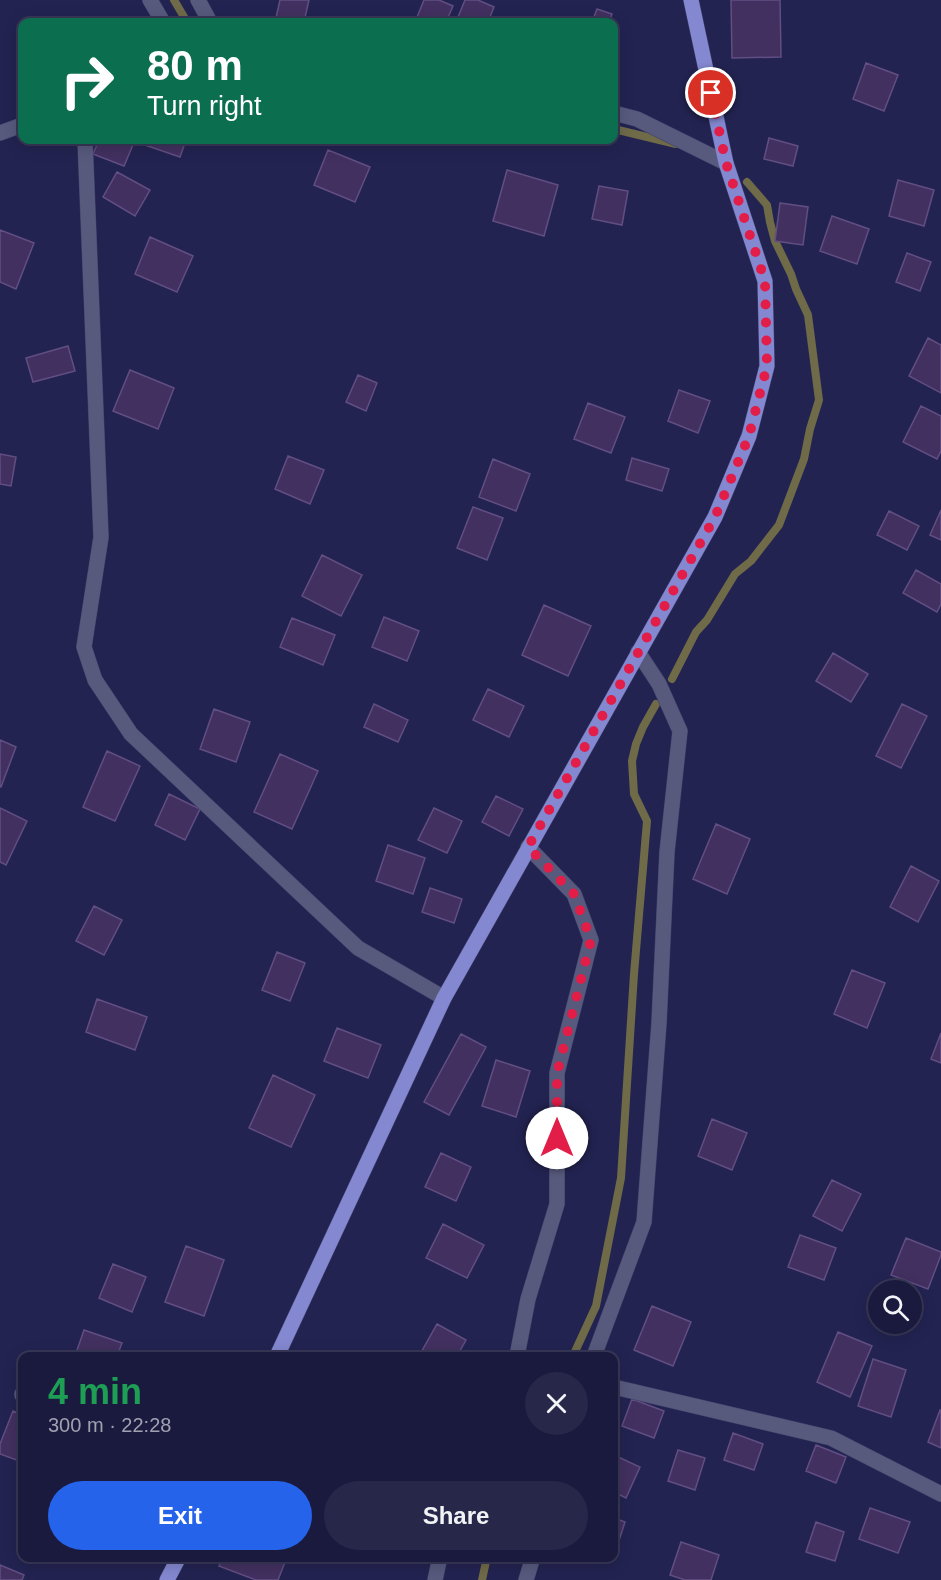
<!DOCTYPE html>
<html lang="en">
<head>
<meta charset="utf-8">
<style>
  body { margin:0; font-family:Arial,sans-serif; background:#272749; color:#f1f3f6; height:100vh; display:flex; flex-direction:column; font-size:22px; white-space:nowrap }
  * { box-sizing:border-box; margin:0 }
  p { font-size:20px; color:#9fa1b0 }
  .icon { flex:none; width:33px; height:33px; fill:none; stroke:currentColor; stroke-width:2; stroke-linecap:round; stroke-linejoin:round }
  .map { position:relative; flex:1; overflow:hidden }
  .side { position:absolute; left:18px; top:1352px; width:600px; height:210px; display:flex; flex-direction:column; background:#1a1a3e; border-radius:12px; box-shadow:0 3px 15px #0003,0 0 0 2px #383858 }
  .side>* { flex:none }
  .hud { position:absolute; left:18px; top:18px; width:600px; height:126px; border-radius:12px; box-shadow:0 3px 15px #0003,0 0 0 2px #383858; background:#0b6e4f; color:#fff; overflow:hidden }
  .fabs { position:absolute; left:868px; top:1280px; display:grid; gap:12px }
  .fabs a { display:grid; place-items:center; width:54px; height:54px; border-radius:50%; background:#1a1a3e; box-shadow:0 3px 15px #0003,0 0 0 2px #383858; font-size:30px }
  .pin { position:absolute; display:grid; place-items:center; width:51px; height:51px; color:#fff; margin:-26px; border:3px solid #fff; border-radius:50%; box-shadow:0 2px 6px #0007 }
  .me { position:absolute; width:66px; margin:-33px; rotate:0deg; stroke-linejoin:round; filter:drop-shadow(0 0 4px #0008) }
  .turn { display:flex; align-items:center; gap:21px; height:126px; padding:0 30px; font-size:27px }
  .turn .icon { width:78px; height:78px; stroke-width:2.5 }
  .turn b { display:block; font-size:42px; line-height:51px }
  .round { display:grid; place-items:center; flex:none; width:63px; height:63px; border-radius:32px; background:#272749 }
  .summary { display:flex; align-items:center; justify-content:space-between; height:102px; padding:0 30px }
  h1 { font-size:36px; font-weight:700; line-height:45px; color:#1e9e55 }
  .primary-button { display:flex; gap:12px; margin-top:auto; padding:12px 30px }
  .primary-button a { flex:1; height:69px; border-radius:36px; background:#2563eb; color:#fff; font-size:24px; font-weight:700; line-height:69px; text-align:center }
  .primary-button a+a { background:#272749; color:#f1f3f6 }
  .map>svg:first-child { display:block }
</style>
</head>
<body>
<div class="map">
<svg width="941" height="1580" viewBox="0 0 941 1580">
  <rect width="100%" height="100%" fill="#232352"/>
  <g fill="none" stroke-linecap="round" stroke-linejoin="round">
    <!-- stream -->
    <path stroke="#6f6a48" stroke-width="8" d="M174,0L187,22
      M614,129L676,144
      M672,679L696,632L707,620L735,574L751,561L779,525L804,459L810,429L819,400L808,315L796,289L791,274L775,241L770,222L767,205L747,182
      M573,1356L596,1306L621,1178L634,974L647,821L634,794L632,761L636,744L643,727L656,704
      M482,1580L487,1557"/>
  </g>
  <!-- building -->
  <path fill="#423060" stroke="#614e82" stroke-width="1.5" d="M280,0H309L304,22H275Z
    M424,0H439L453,6L446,22H415Z
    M465,0H478L494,7L488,22H456Z
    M731,0H780L781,57L732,58Z
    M597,9L612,14L609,22H592Z
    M866,63L898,75L884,111L853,99Z
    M769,138L798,146L793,166L764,159Z
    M99,140H135L124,166L93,154Z
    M144,140H186L180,157L142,144Z
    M328,150L370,167L355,202L314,185Z
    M507,170L558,185L544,236L493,221Z
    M117,172L150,190L135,216L103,197Z
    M898,180L934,190L924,226L889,216Z
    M599,186L628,191L622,225L592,219Z
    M780,203L808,207L803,245L775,241Z
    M832,216L869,229L857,264L820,251Z
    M0,230L34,243L16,289L0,282Z
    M150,237L193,256L177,292L135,274Z
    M907,253L931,262L920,291L896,282Z
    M928,338L941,345V393L909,376Z
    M68,346L75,371L33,382L26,358Z
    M130,370L174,388L158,429L113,411Z
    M358,375L377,383L366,411L346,402Z
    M679,390L710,401L698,433L668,421Z
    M588,403L625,417L611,453L574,439Z
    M921,406L941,416V451L937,459L903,442Z
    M0,454L16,457L11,486L0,484Z
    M288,456L324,470L310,504L275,489Z
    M632,458L669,469L662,491L626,480Z
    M493,459L530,474L516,511L479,497Z
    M473,507L503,518L487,560L457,548Z
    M941,510V540L930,535Z
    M889,511L919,526L907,550L877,535Z
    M322,555L362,575L341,616L302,596Z
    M916,570L941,584V604L937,612L903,593Z
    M544,605L591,626L568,676L522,655Z
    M384,617L419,631L407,661L372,647Z
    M292,618L335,635L323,665L280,647Z
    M833,653L868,674L851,702L816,681Z
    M488,689L524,706L509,737L473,720Z
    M374,704L408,720L398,742L364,727Z
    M902,704L927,716L901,768L876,756Z
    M214,709L250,722L236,762L200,749Z
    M0,740L16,747L1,787H0Z
    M107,751L140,766L115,821L83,807Z
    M280,754L318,771L292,829L254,812Z
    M169,794L200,809L185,840L155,825Z
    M496,796L523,809L509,836L482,822Z
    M0,808L27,821L6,865L0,862Z
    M434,808L462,821L447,853L418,840Z
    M716,824L750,839L727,894L693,879Z
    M388,845L425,858L413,894L376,881Z
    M911,866L939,881L918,922L890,907Z
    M430,888L462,899L454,923L422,912Z
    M94,906L122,920L104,955L76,941Z
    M277,952L305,963L290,1001L262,990Z
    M852,970L885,983L867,1028L834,1014Z
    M97,999L147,1017L135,1050L86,1032Z
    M337,1028L381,1045L368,1078L324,1061Z
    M941,1033V1063L931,1059Z
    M461,1034L486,1047L449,1115L424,1102Z
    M496,1060L530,1071L516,1117L482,1106Z
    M273,1075L315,1095L291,1147L249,1128Z
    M712,1119L747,1133L732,1170L698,1156Z
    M441,1153L471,1167L456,1201L425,1187Z
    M832,1180L861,1194L842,1231L813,1216Z
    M443,1224L484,1245L467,1278L426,1258Z
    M800,1235L836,1248L824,1280L788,1267Z
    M906,1238L941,1252V1255L928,1289L891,1275Z
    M186,1246L224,1260L204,1316L165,1302Z
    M113,1264L146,1277L132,1312L99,1298Z
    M652,1306L691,1322L673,1366L634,1350Z
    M437,1324L466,1340L457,1356H419Z
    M84,1330L122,1343L117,1356H75Z
    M838,1332L872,1346L850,1397L817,1382Z
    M873,1359L906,1370L891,1417L858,1406Z
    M632,1399L664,1411L654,1438L622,1426Z
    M940,1410H941V1448L928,1442Z
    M13,1411L22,1415V1462L0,1454V1444Z
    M733,1433L763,1444L754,1470L724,1460Z
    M816,1445L846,1457L836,1483L806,1471Z
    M678,1450L705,1458L695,1490L668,1481Z
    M614,1455L640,1467L626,1498L614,1492Z
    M870,1508L910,1522L898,1553L859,1539Z
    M614,1518L625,1522L614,1556Z
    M816,1522L844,1532L835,1561L806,1552Z
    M681,1542L719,1555L711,1580H685L670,1575Z
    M223,1557H287L278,1580H256L219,1566Z
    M0,1565L24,1575L22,1580H0Z"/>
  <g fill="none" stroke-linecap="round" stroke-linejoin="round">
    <defs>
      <path id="minor" d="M150,0L163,22
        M198,0L210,22
        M614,113L637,119L726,163
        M0,133L22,125
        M85,140L101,537L84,647L95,680L131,734L358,948L444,998
        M517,1356L528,1299L557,1204V1073L591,940L574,894L528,847
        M594,1356L644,1222L659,1023L667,852L680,731L659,684L638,652
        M614,1387L831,1438L941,1494
        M22,1394V1395
        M435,1580L440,1557
        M526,1580L533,1557"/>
      <path id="primary" d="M277,1356L444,998L715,517L749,436L767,366L765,281L726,163L691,0
        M167,1580L179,1557"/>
    </defs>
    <!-- minor casing -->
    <use href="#minor" stroke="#3f3f6b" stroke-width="16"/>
    <!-- primary casing -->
    <use href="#primary" stroke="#3f3f6b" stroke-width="16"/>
    <!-- minor -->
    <use href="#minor" stroke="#575a7d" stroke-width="15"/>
    <!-- primary -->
    <use href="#primary" stroke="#8388d0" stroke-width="15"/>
  </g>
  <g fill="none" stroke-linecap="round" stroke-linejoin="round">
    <!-- route -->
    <path stroke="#e11d48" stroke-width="10" stroke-dasharray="0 18" d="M557,1138V1073L591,940L574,894L528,847L715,517L749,436L767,366L765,281L726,163L711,93"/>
  </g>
</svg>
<div class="fabs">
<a><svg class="icon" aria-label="search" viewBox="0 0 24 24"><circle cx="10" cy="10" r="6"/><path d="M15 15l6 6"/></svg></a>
</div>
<div class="pin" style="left:711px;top:93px;background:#d93025"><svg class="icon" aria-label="arrive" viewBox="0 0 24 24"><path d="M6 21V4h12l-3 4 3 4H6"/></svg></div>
<svg class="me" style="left:557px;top:1138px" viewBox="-20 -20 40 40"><circle r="19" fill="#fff"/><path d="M0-13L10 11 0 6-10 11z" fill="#e11d48"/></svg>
<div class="hud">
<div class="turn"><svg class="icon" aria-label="right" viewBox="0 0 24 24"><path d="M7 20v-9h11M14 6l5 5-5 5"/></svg><div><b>80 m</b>Turn right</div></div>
</div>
<section class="side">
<div class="summary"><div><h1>4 min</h1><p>300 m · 22:28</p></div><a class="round"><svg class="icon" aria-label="close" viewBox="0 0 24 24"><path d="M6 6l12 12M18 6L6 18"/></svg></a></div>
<div class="primary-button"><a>Exit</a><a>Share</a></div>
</section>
</div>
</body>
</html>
